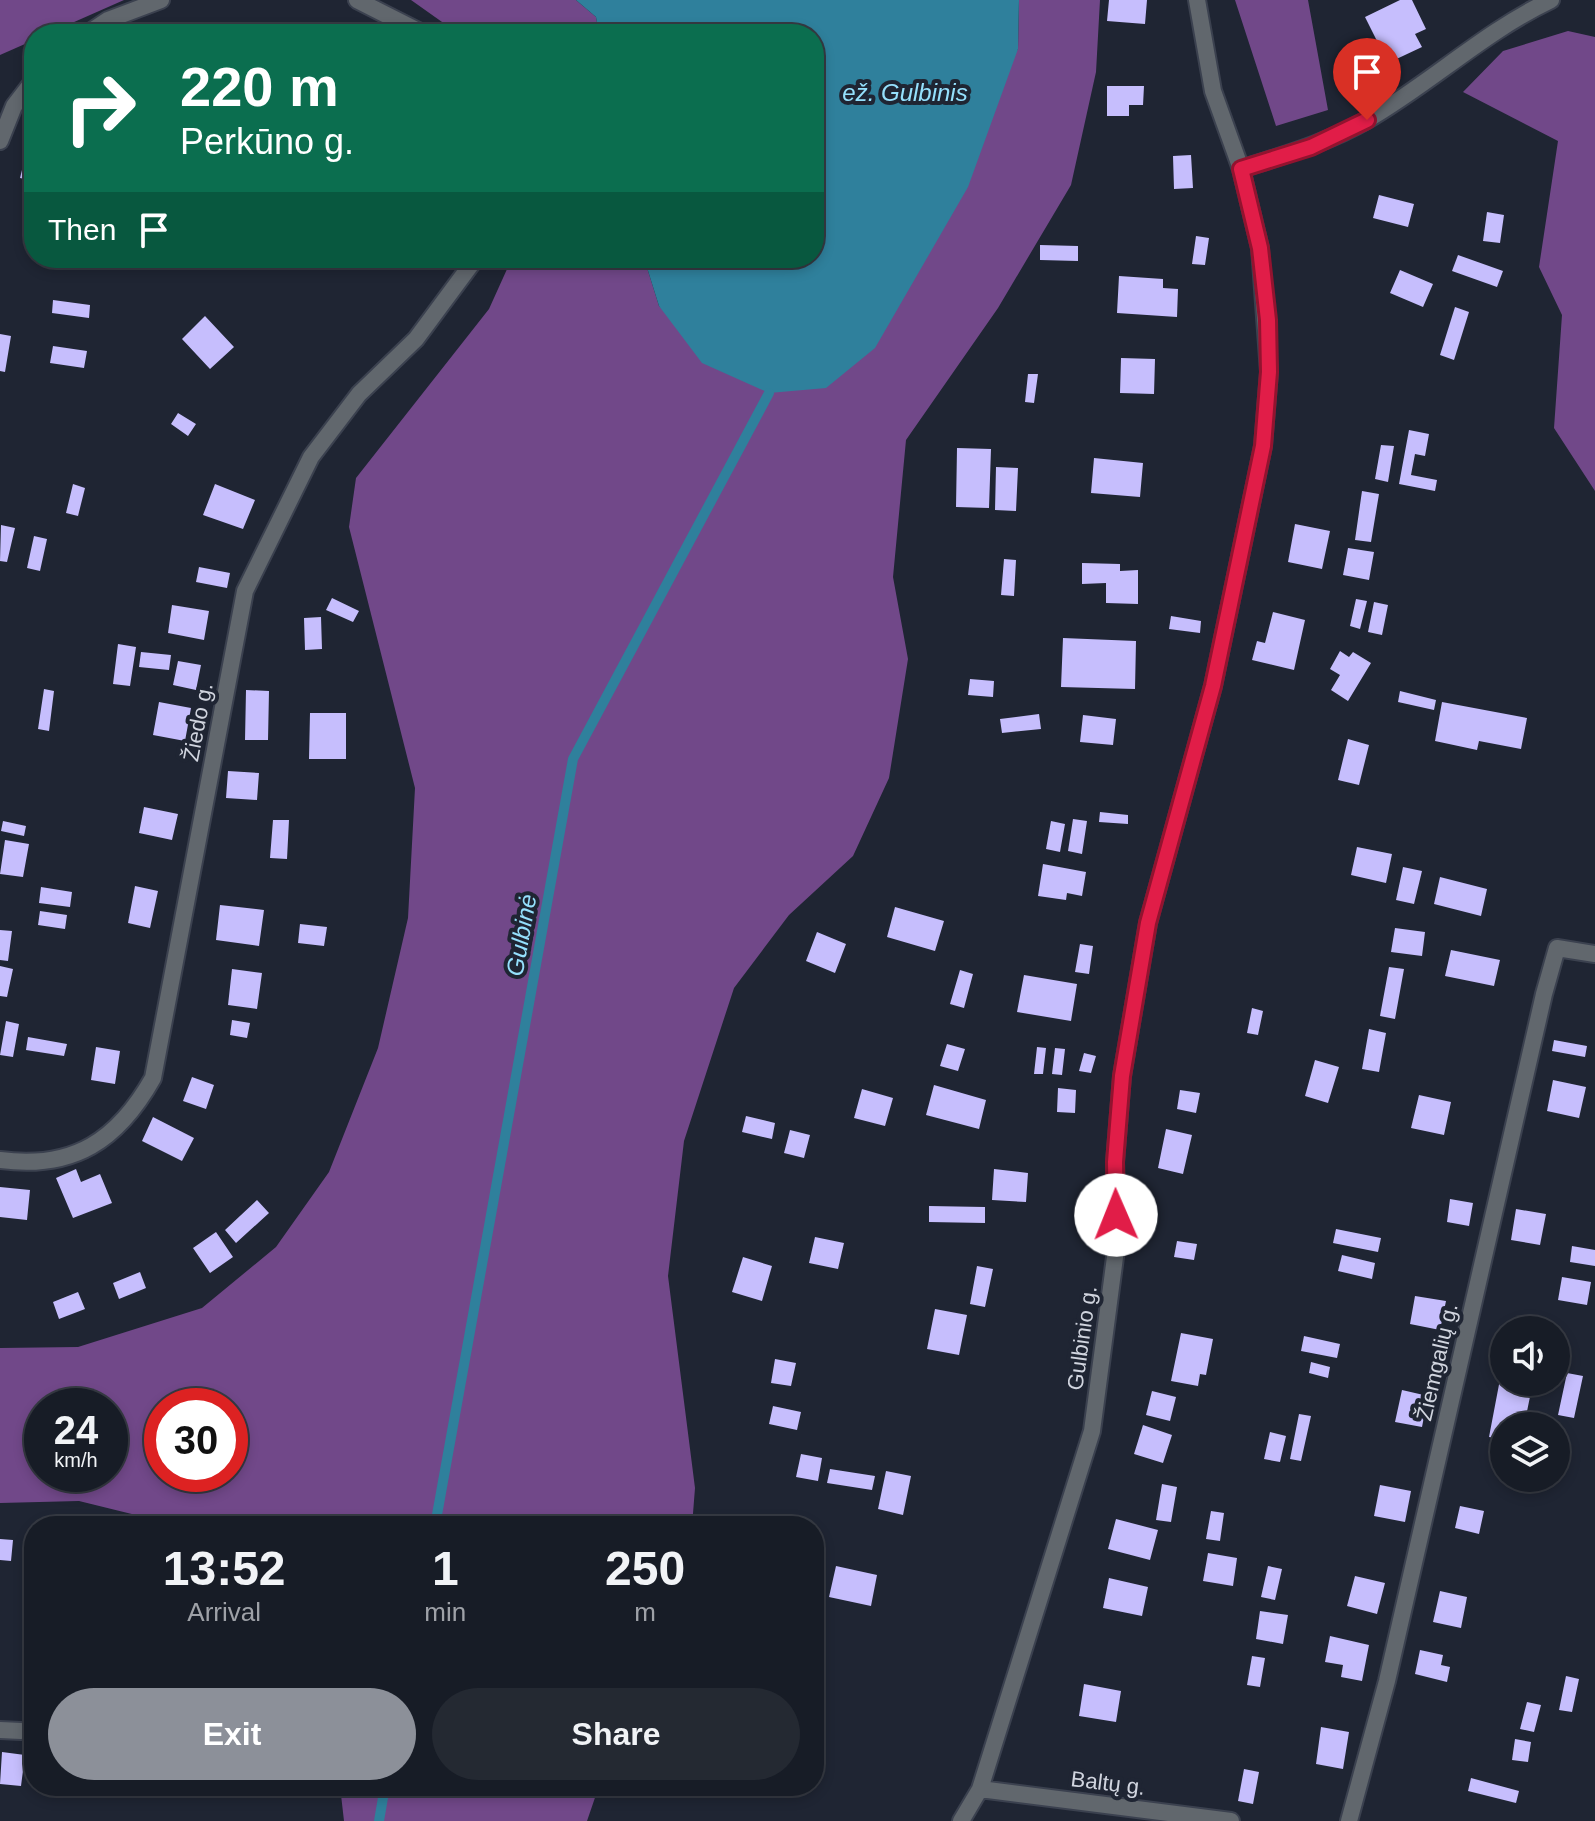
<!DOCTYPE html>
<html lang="en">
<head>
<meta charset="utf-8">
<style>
  body { margin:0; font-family:Helvetica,sans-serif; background:#242932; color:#f1f3f6; height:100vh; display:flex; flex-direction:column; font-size:30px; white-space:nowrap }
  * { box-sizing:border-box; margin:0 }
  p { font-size:26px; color:#9ea1a7 }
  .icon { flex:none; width:44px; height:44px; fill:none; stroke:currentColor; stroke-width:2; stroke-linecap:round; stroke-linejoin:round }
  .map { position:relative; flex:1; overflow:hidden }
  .details { position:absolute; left:24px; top:1516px; width:800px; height:280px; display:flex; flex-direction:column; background:#171c26; border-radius:32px; box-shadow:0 4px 12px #0003,0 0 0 2px #363a43 }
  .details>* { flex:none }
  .banner { position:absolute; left:24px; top:24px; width:800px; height:244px; border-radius:32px; box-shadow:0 4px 12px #0003,0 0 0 2px #363a43; background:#0b6e4f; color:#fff; overflow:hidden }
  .buttons { position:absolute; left:1490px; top:1316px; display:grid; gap:16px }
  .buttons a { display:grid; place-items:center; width:80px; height:80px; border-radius:50%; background:#171c26; box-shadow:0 4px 12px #0003,0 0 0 2px #363a43; font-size:40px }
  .speed { position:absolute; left:24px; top:1388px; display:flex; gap:16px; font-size:40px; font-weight:700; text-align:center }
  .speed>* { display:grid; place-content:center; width:104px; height:104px; border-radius:50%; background:#171c26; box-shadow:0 4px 12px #0003,0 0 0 2px #363a43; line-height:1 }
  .speed small { font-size:20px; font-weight:400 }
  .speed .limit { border:12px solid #d22; background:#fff; color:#111 }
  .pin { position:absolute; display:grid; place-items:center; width:68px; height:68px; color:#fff; margin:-82px -34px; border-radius:50% 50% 50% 0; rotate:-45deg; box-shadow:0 0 8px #0007 }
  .pin .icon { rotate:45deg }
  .me { position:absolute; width:88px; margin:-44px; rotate:359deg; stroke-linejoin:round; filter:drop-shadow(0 0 6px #0008) }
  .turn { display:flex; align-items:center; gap:28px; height:168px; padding:0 24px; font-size:36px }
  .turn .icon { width:104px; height:104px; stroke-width:2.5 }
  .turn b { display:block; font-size:56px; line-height:68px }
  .then { display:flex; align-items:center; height:76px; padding:0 24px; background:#0003; gap:16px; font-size:30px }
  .eta { display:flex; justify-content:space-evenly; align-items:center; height:136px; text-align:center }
  .eta b { font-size:48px; font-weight:800; line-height:56px }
  .button { display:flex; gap:16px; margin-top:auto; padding:16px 24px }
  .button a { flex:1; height:92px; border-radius:48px; background:#8c9099; color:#fff; font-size:32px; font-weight:800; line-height:92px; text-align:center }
  .button a+a { background:#242932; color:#f1f3f6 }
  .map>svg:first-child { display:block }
</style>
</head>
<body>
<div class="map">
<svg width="1595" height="1821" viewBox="0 0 1595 1821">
  <rect width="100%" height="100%" fill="#1f2533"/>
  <!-- forest -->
  <path fill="#714889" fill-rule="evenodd" d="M0,0H124L47,34H34V40L0,55Z
    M411,0H576L596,17L599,34H459Z
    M1019,0H1100L1096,72L1071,185L998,308L906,440L893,577L908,659L889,778L853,856L789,915L734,988L684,1141L668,1276L695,1488L692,1526H156L148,1518L79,1501L0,1503V1348L78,1347L202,1308L276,1247L329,1172L378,1048L408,918L415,788L349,527L356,478L489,309L512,258H644L659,306L769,393L1018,49ZM42,1406H110V1474H42ZM162,1406H230V1474H162Z
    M1235,0H1308L1328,110L1276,126Z
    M1568,31L1595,37V491L1554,428L1562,315L1539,267L1558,141L1463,92L1503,51Z
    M340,1786H599L587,1821H344Z"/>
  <!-- water -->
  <path fill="#2f809c" d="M576,0H1019L1018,49L968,187L875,348L826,388L769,393L702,363L659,306L644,258H814V34H599L596,17Z"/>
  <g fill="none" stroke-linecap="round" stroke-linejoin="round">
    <!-- stream -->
    <path stroke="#2f809c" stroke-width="10" d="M435,1526L573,759L769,393
      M379,1821L385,1786"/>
  </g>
  <!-- building -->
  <path fill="#c6befd" d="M1109,0H1147L1145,24L1107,21Z
    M1400,0H1412L1426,29L1415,34L1422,47L1388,63L1365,17Z
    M1107,86H1144L1143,105H1129V116H1107Z
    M27,150L34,152V181L20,178Z
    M1191,155L1193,188L1174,189L1173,156Z
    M1379,195L1414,204L1408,227L1373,218Z
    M1487,212L1504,215L1500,243L1483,241Z
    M1196,236L1209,238L1205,265L1192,264Z
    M1040,245L1078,246V261L1040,260Z
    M1458,255L1503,271L1497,287L1452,271Z
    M1400,270L1433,284L1423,307L1390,293Z
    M1119,276L1163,279V288L1178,289L1177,317L1117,313Z
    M53,300L90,305L89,318L52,313Z
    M1455,307L1469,312L1454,360L1440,355Z
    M205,316L234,347L210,369L182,339Z
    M0,334L11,336L5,372L0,371Z
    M53,346L87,351L84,368L50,363Z
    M1121,358L1155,359L1154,394L1120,393Z
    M1028,374H1038L1034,403L1025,402Z
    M178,413L196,424L188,436L171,424Z
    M1409,430L1429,434L1425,456L1415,454L1411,475L1437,480L1435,491L1399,484Z
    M1381,445L1394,446L1388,482L1375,479Z
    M957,448L991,449L989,508L956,507Z
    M1094,458L1143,463L1140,497L1091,493Z
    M996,467L1018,468L1016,511L995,510Z
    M73,484L85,488L78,516L66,513Z
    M215,484L255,500L243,529L203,515Z
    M1362,491L1379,494L1371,542L1355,540Z
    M1295,524L1330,531L1322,569L1288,562Z
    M1,525L15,528L7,562L0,561Z
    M34,536L47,539L40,571L27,568Z
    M1348,548L1374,552L1369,580L1343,575Z
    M1004,559L1016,560L1014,596L1001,595Z
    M1082,563L1120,564V571L1138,570V604L1106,603V583L1082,584Z
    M199,567L230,573L227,588L196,582Z
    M332,598L359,611L353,622L326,610Z
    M1356,599L1367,601L1360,629L1350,626Z
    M1374,602L1388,605L1382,635L1368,632Z
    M172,605L209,611L204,640L168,633Z
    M1273,612L1305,620L1294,670L1252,660L1257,641L1265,643Z
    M1171,616L1201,621L1200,633L1169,629Z
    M321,617L322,649L305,650L304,618Z
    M1063,638L1136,641L1135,689L1061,687Z
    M118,644L136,647L130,686L113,684Z
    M1340,651L1349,657L1353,652L1371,663L1348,701L1331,690L1340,675L1330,669Z
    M141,652L171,655L169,670L139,667Z
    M178,661L201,665L196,690L173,685Z
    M970,679L994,681L993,697L968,695Z
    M44,689L54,691L49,731L38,729Z
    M246,690L269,691L268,740H245Z
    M1400,691L1436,700L1434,710L1398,702Z
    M159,702L191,708L185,741L153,735Z
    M1442,702L1527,718L1521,749L1479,741L1477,750L1435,741Z
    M310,713H346V759H309Z
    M1039,714L1041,729L1002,733L1000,719Z
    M1083,715L1116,719L1113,745L1080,742Z
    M1348,739L1369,745L1359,785L1338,780Z
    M228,771L259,773L257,800L226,798Z
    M144,807L178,814L172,840L139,833Z
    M1100,812L1128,815V824L1099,822Z
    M1073,819L1087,821L1082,854L1068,851Z
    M273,820H289L287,859L270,858Z
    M3,821L26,826L24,836L1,831Z
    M1051,821L1065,824L1060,852L1046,849Z
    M5,840L29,844L23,877L0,874Z
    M1357,847L1392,854L1386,883L1351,875Z
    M1043,864L1086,872L1082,896L1067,893L1066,900L1038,896Z
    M1403,867L1422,871L1414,904L1396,900Z
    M1440,877L1487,889L1481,916L1434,904Z
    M135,886L158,891L150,928L128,923Z
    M41,887L72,892L70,907L39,903Z
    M220,905L264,910L259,946L216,940Z
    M895,907L944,921L935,951L887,937Z
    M40,911L67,915L65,929L38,925Z
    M300,924L327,927L324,946L298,943Z
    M1395,928L1425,932L1422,956L1391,952Z
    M0,930L12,931L8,961L0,960Z
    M817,932L846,944L835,973L806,961Z
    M1080,944L1093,946L1089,974L1075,972Z
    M1451,950L1500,960L1494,986L1445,976Z
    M0,966L13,969L7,997L0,996Z
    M1389,967L1404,969L1395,1019L1380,1016Z
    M232,969L262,973L257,1009L228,1005Z
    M960,970L973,974L964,1008L950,1004Z
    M1024,975L1077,984L1071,1021L1017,1012Z
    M1252,1008L1263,1011L1258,1035L1247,1033Z
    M232,1020L250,1023L247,1038L230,1035Z
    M6,1021L19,1024L13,1057L0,1055Z
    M1369,1029L1386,1033L1379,1072L1362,1069Z
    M28,1037L67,1044L64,1056L26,1050Z
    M1554,1040L1587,1046L1585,1057L1552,1051Z
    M947,1044L965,1049L958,1071L940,1066Z
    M96,1047L120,1051L115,1084L91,1080Z
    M1037,1047L1046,1048L1043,1074H1034Z
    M1055,1048L1065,1049L1062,1075L1052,1074Z
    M1084,1053L1096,1056L1091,1073L1079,1071Z
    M1315,1060L1339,1067L1328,1103L1305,1096Z
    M192,1077L214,1085L206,1109L183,1101Z
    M1553,1080L1586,1087L1579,1118L1547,1111Z
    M934,1085L986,1100L979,1129L926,1115Z
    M1058,1088L1076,1090L1075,1113L1057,1112Z
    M862,1089L893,1098L885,1126L854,1118Z
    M1180,1090L1200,1093L1196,1113L1177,1109Z
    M1419,1095L1451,1102L1444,1135L1411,1128Z
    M746,1116L775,1123L772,1139L742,1132Z
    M153,1117L194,1138L182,1161L142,1141Z
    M1166,1129L1192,1135L1183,1174L1158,1168Z
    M790,1130L810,1135L804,1158L784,1153Z
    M76,1169L81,1182L100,1174L112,1203L73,1218L56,1178Z
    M994,1169L1028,1173L1026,1202L992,1200Z
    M0,1187L30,1190L27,1220L0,1217Z
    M1450,1199L1473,1203L1469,1226L1447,1222Z
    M257,1200L269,1213L236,1243L225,1230Z
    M929,1206L985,1207V1223L929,1222Z
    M1516,1209L1546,1214L1540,1245L1511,1240Z
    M1336,1229L1381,1238L1378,1252L1333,1243Z
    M216,1232L233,1257L210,1273L193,1248Z
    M815,1237L844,1243L838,1269L809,1263Z
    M1177,1241L1197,1244L1194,1260L1174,1257Z
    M1572,1246L1595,1250V1266L1570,1262Z
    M1342,1255L1375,1263L1372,1279L1338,1271Z
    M743,1257L772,1266L762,1301L732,1292Z
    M977,1266L993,1269L985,1307L970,1304Z
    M140,1272L146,1288L119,1299L113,1283Z
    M1562,1277L1591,1282L1587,1305L1558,1300Z
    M78,1292L85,1309L59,1319L53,1302Z
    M1415,1296L1446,1301L1440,1330L1410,1324Z
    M935,1309L967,1315L959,1355L927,1349Z
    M1181,1333L1213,1339L1206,1375L1200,1374L1198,1386L1171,1381Z
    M1304,1336L1340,1344L1337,1358L1301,1351Z
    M775,1359L796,1363L791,1386L771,1383Z
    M1311,1362L1330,1367L1328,1378L1309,1373Z
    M1567,1373L1583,1376L1574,1418L1558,1415Z
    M1501,1374L1504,1382H1533L1524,1426H1504V1439L1489,1437Z
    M1402,1390L1428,1396L1422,1427L1395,1422Z
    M1152,1391L1176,1397L1170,1421L1146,1415Z
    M773,1406L801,1412L797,1430L769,1424Z
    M1299,1414L1311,1416L1301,1461L1290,1459Z
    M1143,1425L1172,1435L1163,1463L1134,1454Z
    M1270,1432L1286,1436L1280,1462L1264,1459Z
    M801,1454L822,1458L818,1481L796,1477Z
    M830,1469L875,1476L872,1490L827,1483Z
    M886,1471L911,1476L903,1515L878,1509Z
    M1162,1484L1177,1487L1171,1522L1156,1520Z
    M1380,1485L1411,1491L1405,1522L1374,1516Z
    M1460,1506L1484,1511L1479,1534L1455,1528Z
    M1211,1511L1224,1513L1220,1541L1206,1539Z
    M1116,1519L1158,1530L1150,1560L1108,1549Z
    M0,1539L13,1540L11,1561L0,1560Z
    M1208,1553L1237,1558L1233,1586L1203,1581Z
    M836,1566L877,1575L871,1606L829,1597Z
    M1268,1566L1282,1569L1275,1600L1261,1597Z
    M1355,1576L1385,1583L1377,1614L1347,1606Z
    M1109,1578L1148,1587L1142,1616L1103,1608Z
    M1440,1591L1467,1597L1461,1628L1433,1622Z
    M1260,1611L1288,1615L1283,1644L1256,1639Z
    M32,1614H34V1673L22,1671Z
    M1330,1636L1369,1645L1362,1681L1341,1677L1343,1665L1325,1662Z
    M1420,1650L1443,1655L1441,1665L1450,1667L1447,1682L1415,1674Z
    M1252,1656L1265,1658L1260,1687L1247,1685Z
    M1566,1676L1579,1679L1572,1712L1559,1710Z
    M1084,1684L1121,1691L1116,1722L1079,1716Z
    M1527,1702L1541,1705L1534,1732L1520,1729Z
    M1321,1727L1349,1732L1343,1769L1316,1764Z
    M1515,1739L1531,1742L1528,1762L1512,1760Z
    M2,1752L25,1755L21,1786L0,1784Z
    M1244,1769L1259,1772L1253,1804L1238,1801Z
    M1471,1778L1519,1791L1516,1803L1468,1791Z"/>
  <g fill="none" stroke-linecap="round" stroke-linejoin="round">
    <defs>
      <path id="minor" d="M357,0L424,34
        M87,34L108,20L161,0
        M0,141L14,106L34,80
        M1241,169C1284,155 1327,143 1367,120C1431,83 1484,32 1551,0
        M0,1160C74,1170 118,1140 153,1078L245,591L311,457L359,394L416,339L476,258
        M0,1730L21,1731
        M980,1789L1231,1821
        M961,1821L980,1789L1092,1431L1117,1242L1115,1162L1122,1076L1148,923L1213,686L1263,446L1269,372L1260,248L1241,169L1213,91L1197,0
        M1349,1821L1387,1681L1544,994L1557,948L1595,954"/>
    </defs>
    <!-- minor casing -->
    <use href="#minor" stroke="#3b414f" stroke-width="20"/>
    <!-- minor -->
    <use href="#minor" stroke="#61676d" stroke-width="16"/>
  </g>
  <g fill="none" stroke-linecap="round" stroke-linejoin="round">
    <defs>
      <path id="route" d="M1116,1215L1115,1162L1122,1076L1148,923L1213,686L1263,446L1269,372L1268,320L1260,248L1241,169L1311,147L1367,120"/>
    </defs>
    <!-- route casing -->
    <use href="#route" stroke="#92132f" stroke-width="20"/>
    <!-- route -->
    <use href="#route" stroke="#e11d48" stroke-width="14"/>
  </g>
  <g text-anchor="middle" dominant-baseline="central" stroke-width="8" stroke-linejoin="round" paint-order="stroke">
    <!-- street labels -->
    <g font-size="22" fill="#d1d5df" stroke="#1f2533">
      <text transform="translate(198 722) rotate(-79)">Žiedo g.</text>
      <text transform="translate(1082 1338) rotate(-82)">Gulbinio g.</text>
      <text transform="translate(1437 1362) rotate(-77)">Žiemgalių g.</text>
      <text transform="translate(1108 1783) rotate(7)">Baltų g.</text>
    </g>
    <!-- water labels -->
    <g font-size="24" font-style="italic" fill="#95e0fd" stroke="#1f2533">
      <text x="905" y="92">ež. Gulbinis</text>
      <text transform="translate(521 935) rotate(-80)">Gulbinė</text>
    </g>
  </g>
</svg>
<div class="buttons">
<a><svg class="icon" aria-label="sound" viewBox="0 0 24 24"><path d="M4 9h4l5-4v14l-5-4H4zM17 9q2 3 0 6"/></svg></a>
<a><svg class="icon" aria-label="layers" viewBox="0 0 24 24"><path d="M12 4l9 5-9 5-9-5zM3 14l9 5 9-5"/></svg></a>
</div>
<div class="speed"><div>24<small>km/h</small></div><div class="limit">30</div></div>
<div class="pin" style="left:1367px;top:120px;background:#d93025"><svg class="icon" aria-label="arrive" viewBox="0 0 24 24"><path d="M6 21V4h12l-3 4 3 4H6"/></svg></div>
<svg class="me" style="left:1116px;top:1215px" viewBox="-20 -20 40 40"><circle r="19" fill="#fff"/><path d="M0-13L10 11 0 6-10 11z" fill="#e11d48"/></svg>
<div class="banner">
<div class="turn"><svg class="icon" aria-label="right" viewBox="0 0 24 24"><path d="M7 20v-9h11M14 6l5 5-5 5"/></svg><div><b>220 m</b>Perkūno g.</div></div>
<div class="then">Then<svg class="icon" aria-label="arrive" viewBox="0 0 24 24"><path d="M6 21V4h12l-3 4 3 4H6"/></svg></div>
</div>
<section class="details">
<div class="eta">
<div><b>13:52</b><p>Arrival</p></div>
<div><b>1</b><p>min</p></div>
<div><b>250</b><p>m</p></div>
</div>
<div class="button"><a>Exit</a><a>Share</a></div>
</section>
</div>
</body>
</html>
